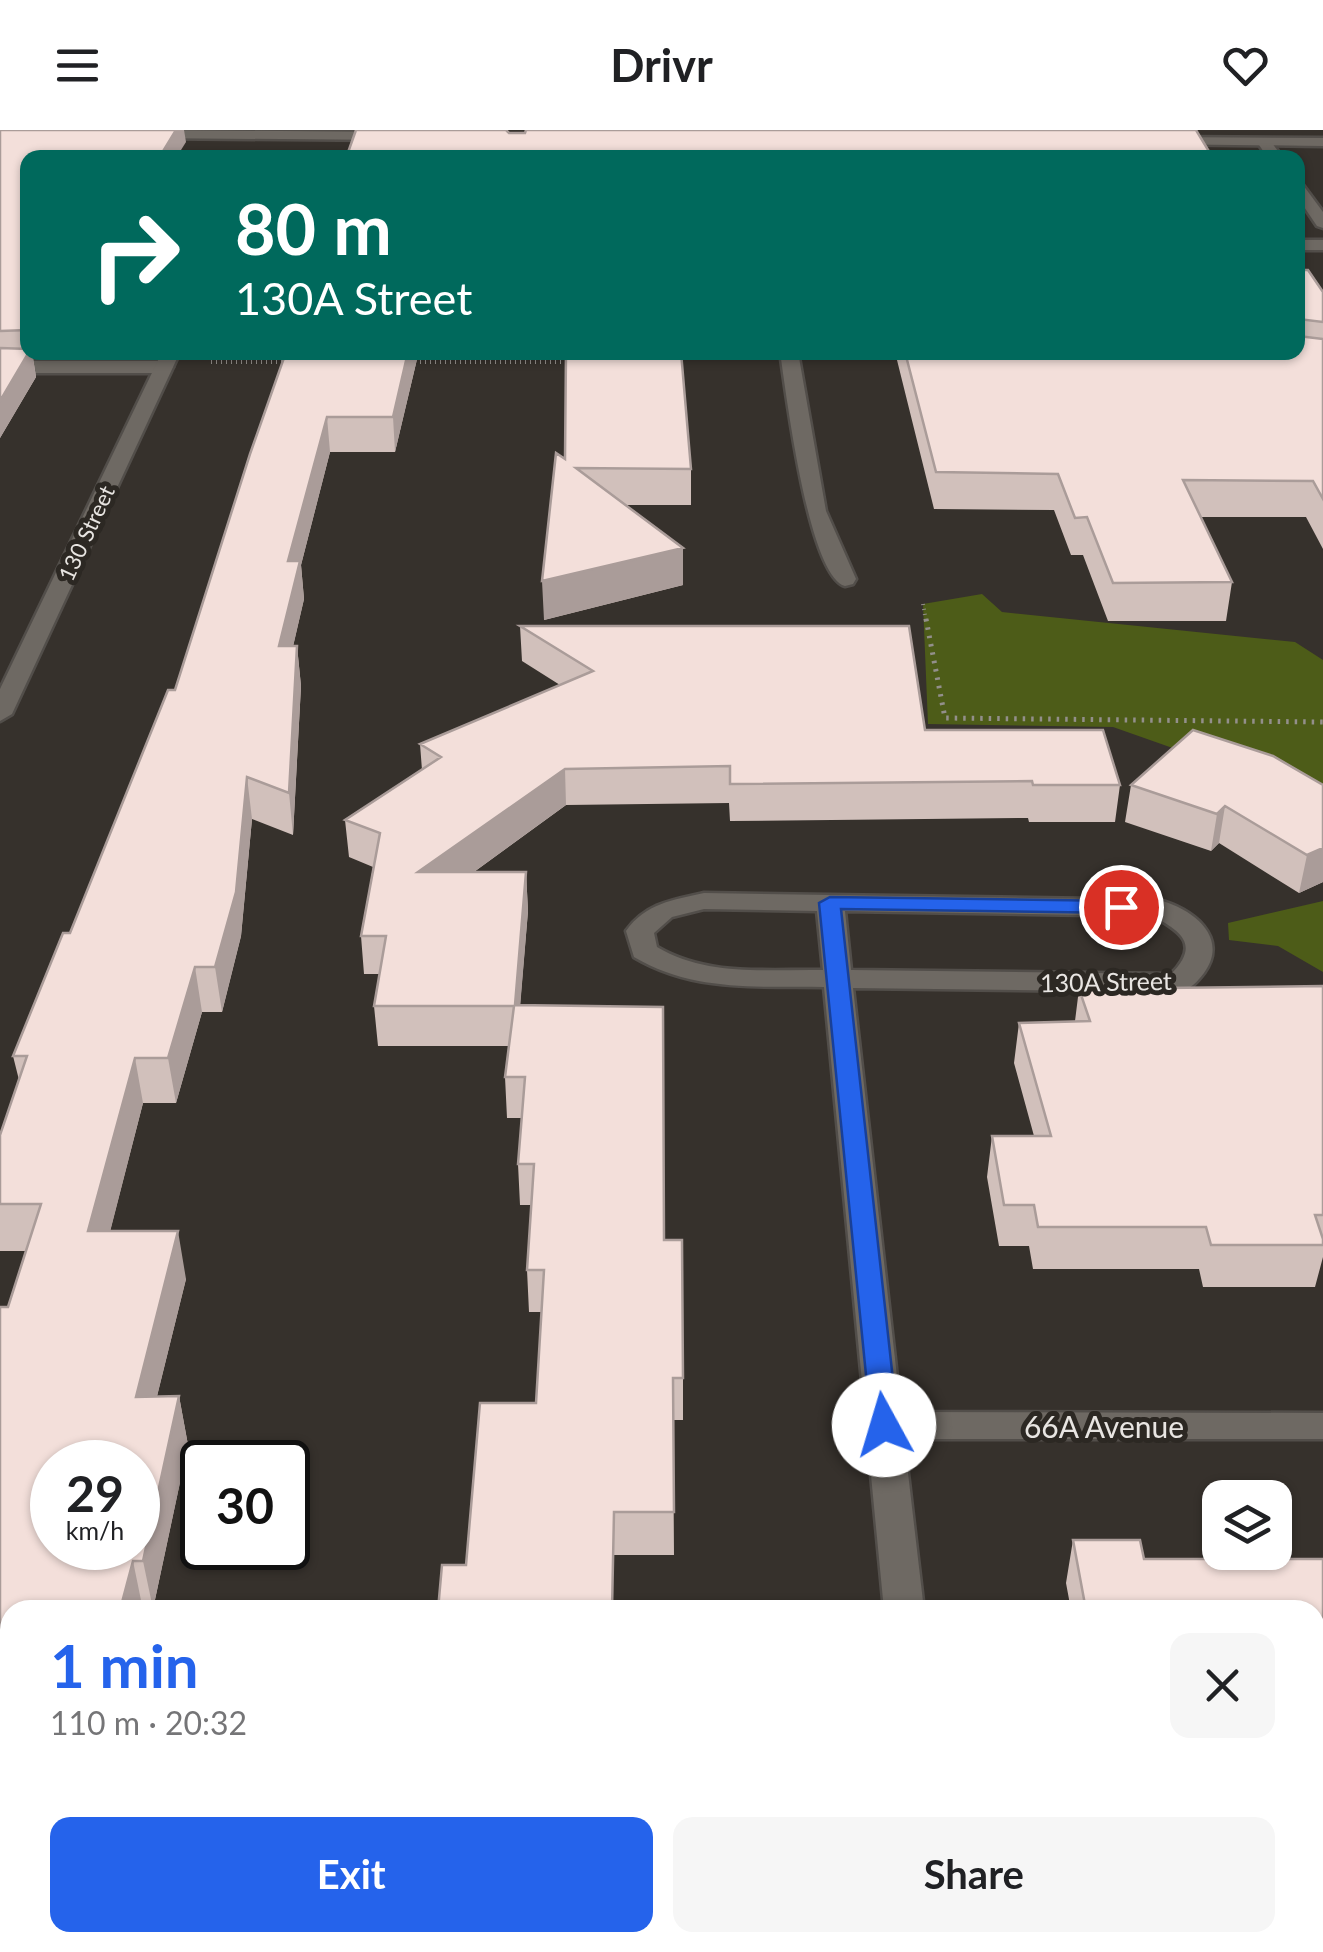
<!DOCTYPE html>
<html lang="en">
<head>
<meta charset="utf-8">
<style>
  body { margin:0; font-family:Lato,sans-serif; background:#f6f6f6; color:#202124; height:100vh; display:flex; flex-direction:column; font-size:38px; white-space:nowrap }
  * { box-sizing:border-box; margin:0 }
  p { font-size:32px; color:#757577 }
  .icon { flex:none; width:55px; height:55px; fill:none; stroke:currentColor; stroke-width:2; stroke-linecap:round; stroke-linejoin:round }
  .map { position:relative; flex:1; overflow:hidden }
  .panel { position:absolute; left:0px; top:1470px; width:1325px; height:352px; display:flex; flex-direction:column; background:#fff; border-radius:30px 30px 0 0; box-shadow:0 2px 8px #0004 }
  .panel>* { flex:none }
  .banner { position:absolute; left:20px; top:20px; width:1285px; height:210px; border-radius:20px; box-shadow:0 2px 8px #0004; background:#00695c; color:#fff; overflow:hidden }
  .controls { position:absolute; left:1202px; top:1350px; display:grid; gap:20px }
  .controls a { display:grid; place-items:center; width:90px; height:90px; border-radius:20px; background:#fff; box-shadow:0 2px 8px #0004; font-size:50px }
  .speed { position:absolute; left:30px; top:1310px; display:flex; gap:20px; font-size:50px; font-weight:700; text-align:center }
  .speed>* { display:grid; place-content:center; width:130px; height:130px; border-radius:50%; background:#fff; box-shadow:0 2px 8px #0004; line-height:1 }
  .speed small { font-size:25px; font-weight:400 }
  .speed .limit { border:5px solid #111; border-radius:15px; background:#fff; color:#111 }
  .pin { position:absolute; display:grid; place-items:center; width:85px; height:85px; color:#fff; margin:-42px; border:5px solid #fff; border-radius:50%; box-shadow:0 2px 10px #0007 }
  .me { position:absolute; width:110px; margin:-55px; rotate:354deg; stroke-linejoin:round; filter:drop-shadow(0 0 8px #0008) }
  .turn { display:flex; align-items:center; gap:35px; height:210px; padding:0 50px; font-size:45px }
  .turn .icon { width:130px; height:130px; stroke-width:2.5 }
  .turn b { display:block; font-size:70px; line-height:85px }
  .round { display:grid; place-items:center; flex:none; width:105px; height:105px; border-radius:20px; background:#f6f6f6 }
  .summary { display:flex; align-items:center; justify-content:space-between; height:170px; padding:0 50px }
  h1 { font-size:60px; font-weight:700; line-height:75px; color:#2563eb }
  .action { display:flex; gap:20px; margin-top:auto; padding:20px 50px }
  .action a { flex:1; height:115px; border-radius:20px; background:#2563eb; color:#fff; font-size:40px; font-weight:700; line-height:115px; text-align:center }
  .action a+a { background:#f6f6f6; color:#202124 }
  header { display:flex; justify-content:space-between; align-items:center; height:130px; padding:0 50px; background:#fff; font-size:45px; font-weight:700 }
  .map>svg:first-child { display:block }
</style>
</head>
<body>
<header><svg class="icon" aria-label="menu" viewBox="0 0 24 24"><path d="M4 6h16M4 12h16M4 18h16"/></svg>Drivr<svg class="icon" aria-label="heart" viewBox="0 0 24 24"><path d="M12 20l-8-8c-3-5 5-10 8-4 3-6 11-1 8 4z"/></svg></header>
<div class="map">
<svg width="1323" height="1822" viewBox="0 0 1323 1822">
  <rect width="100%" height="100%" fill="#36312c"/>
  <!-- green -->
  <path fill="#4d5c18" d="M982,464L1002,482L1295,512L1323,530V671L1113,597L928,594L923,474Z
    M1323,771V842L1278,816L1229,810L1228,793Z"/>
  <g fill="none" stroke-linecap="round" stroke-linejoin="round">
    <defs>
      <path id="lane" d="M1298,110H1323V120H1298Z"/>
      <path id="street" d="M1259,9H1269L1283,28H1268L1257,12Z
        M1298,53L1303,55L1323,82V98L1317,96L1298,68Z
        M780,222H798L826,381L856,449L853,454L845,456C808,446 786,261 780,222Z
        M0,231H164L173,237L164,243H0Z
        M704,763L1158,770C1192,778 1230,807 1204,843C1197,852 1191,859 1179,862L853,858L901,1282L1323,1283V1309H904L924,1480H884L824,857C757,856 693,862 634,827L626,801C646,773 673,770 704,763ZM704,779L817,781L823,840C766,839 708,847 657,817L654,803L672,787ZM845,781L1153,786C1182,802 1200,815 1171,844L851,840Z
        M916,1812H962L963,1822H917Z"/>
      <path id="secondary" d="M145,0L395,2L402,6L395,10L146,8L139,4Z
        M1161,7L1323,8V16L1156,14V8Z
        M162,222H180L12,584L0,591V559Z"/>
    </defs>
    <!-- lane casing -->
    <use href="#lane" stroke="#524e4a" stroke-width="5"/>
    <!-- street casing -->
    <use href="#street" stroke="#524e4a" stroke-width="5"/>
    <!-- secondary casing -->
    <use href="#secondary" stroke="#524e4a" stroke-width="5"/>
    <!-- path-far1 -->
    <path stroke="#938f8b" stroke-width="4" stroke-dasharray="1 4" stroke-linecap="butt" d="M211,232H287
      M410,232H572
      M923,474L926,491"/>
    <!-- path -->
    <path stroke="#938f8b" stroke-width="5" stroke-dasharray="2.5 6" stroke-linecap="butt" d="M926,489L945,588L1323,592"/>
    <!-- lane -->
    <use href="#lane" fill="#6e6963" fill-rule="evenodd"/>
    <!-- street -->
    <use href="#street" fill="#6e6963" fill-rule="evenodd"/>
    <!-- secondary -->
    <use href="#secondary" fill="#6e6963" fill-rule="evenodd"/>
  </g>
  <!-- wall -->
  <path fill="#d1c0bb" d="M0,0L186,12L28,28V222H50L47,227L33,228L36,247L0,308Z
    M1298,131L1323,162V419L1306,387H1200L1232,452L1226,491H1108L1083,425H1071L1054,380L934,379L895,222H1298Z
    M286,222H681L691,339V375H626L683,418V455L544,490L565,329L566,225H418L395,322H330L301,435L304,469L293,516H297L301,556L293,705L252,689L241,806L222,882H202L176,973H143L110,1101L186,1149L157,1266H179L188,1315L153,1479L10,1480V1812H69L67,1822H0V1177H8L26,1121H0V1005L19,950L13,926L70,803L175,560Z
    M520,496L925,600L1120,655L1115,692H1029L1028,688L730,691L729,673L566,675L474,742H526L528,781L520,875L664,1110L683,1248V1290H673L674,1425H614L466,1435L536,1273L541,1182H529L527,1140L531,1075H520L518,1034L522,988H507L505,947L509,916H378L374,876L380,844H364L361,806L373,737L349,727L345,690L422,640L420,614L560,555L522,531Z
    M1131,655H1323V752L1299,763L1219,713L1211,721L1125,692Z
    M1323,856V1127L1315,1157H1203L1199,1139H1033L1029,1116H999L987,1047L992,1006H1034L1014,933L1019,893L1075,891L1079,859Z
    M1073,1410H1140L1144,1429H1323V1822H1176L1174,1812H1315V1480H1071L1066,1453Z
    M438,1812H672V1817L439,1822Z"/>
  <!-- shaded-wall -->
  <path fill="#aa9c99" d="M176,0H184L186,12L176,28H159Z
    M29,222H32L36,247L0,308V271Z
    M408,222H418V225L395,322L393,287Z
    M327,287L330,322L301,435L304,469L284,556L279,516L288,431Z
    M683,418V455L544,490L542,451Z
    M297,516L301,556L293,705L289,663Z
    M565,639L566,675L420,781L418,742Z
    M247,647L252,689L241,806L222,882L215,837Z
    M1225,676L1219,713L1211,721L1217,684Z
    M1323,718V752L1299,763L1307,725Z
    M526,742L528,781L517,915L515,875Z
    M195,837L202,882L176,973L168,928Z
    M135,928L143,973L98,1149L88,1101Z
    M178,1101L186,1149L145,1315L136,1267Z
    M179,1266L188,1315L153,1479L143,1431Z
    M133,1431L143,1480H120Z
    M0,1804L6,1822H0Z
    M54,1812H69L67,1822H57Z"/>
  <!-- building -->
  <path fill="#f3dfda" stroke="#aa9c99" stroke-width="2.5" fill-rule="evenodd" d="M0,0H176L159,28H28V200L0,201Z
    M356,0H506L509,3H525L526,0H1196L1213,28H346Z
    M1298,131L1303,140H1308L1323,162V192L1298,189Z
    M1298,206L1323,209V369L1313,351L1183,350L1232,452L1113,453L1087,387L1075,388L1058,344L936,342L905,222H1298Z
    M0,218L28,219V222H29L0,271Z
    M286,222H408L393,287H327L288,431H300L279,516H297L289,663L247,647L236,762L215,837H195L168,928H135L88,1101H178L136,1267L179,1266L143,1431H133L120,1480H10V1795H0V1177H8L41,1074H0V1005L27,926H13L63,803H70L168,560H175L250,324ZM52,1332H138V1418H52Z
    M566,222H681L691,339L576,338L683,418L542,451L556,323L565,329Z
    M520,496H909L925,600H1103L1120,655H1033L1032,651L730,654V636L565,639L418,742H526L515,875L663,877L664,1110H682L683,1248H673L674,1382H614L612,1480H438L442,1435H466L480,1273H536L544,1140H527L534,1034H518L525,947H505L514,876H374L386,806H361L380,703L345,690L441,627L420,614L593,541Z
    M1193,600L1273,626L1323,655V718L1307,725L1225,676L1217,684L1131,655Z
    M1323,856V1085H1315L1323,1109V1115H1211L1206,1097H1038L1034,1075H1004L992,1006H1051L1019,893L1090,891L1079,859Z
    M1073,1410H1140L1144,1429H1323V1822H1228L1226,1813L1207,1812H1315V1480H1086Z
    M440,1812H651V1822H439Z"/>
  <!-- route -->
  <path fill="#2563eb" stroke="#184099" stroke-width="2.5" d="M830,767L1121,771L1132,777L1121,783L841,779L898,1295L894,1302H875L871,1295L819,773Z"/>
  <g text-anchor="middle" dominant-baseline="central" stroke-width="10" stroke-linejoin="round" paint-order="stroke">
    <!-- far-street labels -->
    <g font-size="22" fill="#e8e5e2" stroke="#2c2823">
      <text transform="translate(86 403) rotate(-65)">130 Street</text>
    </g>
    <!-- street labels -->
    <g font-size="25" fill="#e8e5e2" stroke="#2c2823">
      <text transform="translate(1106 851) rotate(-1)">130A Street</text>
    </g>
    <!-- near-street labels -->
    <g font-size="30" fill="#e8e5e2" stroke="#2c2823">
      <text x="1104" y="1296">66A Avenue</text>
    </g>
  </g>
</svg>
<div class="controls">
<a><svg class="icon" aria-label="layers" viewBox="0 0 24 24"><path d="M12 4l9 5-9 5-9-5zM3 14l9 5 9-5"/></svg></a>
</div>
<div class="speed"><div>29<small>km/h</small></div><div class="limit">30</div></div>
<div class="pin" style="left:1121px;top:777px;background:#d93025"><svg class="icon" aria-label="arrive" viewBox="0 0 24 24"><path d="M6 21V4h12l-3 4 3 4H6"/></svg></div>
<svg class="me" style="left:884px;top:1295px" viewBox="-20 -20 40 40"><circle r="19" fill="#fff"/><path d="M0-13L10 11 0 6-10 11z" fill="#2563eb"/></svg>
<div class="banner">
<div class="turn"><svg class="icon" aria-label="right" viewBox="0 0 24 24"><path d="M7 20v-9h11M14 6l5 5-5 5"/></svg><div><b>80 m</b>130A Street</div></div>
</div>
<section class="panel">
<div class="summary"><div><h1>1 min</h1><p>110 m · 20:32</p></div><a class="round"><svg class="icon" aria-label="close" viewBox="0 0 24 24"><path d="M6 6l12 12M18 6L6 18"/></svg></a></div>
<div class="action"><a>Exit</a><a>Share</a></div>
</section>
</div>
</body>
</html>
